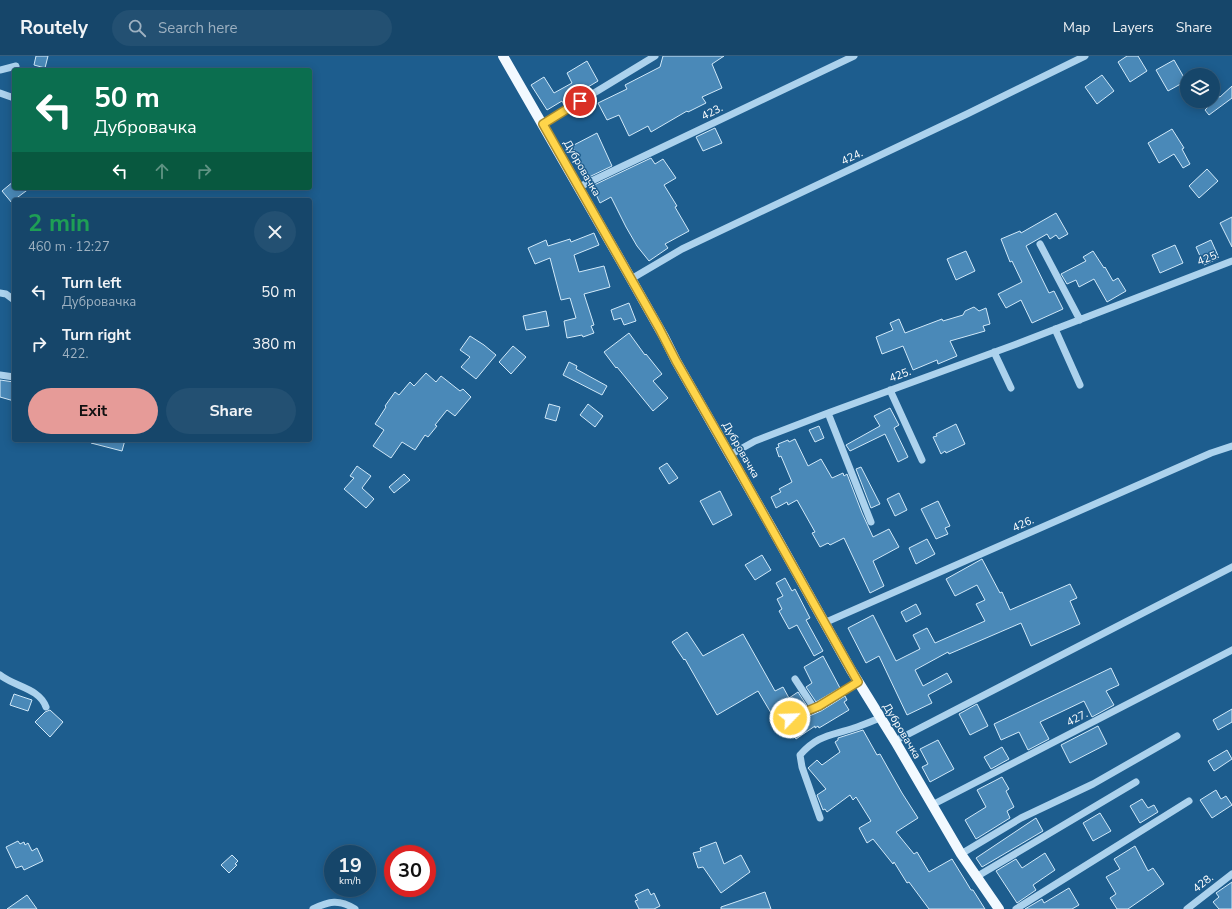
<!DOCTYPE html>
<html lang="en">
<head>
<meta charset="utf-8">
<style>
  body { margin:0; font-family:"Nunito Sans",sans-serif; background:#235072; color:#f1f3f6; height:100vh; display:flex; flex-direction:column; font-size:15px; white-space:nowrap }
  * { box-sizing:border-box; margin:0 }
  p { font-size:13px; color:#9eb1c1 }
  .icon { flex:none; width:22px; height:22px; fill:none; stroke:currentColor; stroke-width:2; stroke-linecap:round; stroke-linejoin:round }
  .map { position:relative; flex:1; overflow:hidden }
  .details { position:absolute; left:12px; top:142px; width:300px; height:244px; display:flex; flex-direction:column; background:#16466a; border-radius:4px; box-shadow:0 2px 10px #0003,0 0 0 1px #355e7e }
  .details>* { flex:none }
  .banner { position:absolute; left:12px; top:12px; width:300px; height:122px; border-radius:4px; box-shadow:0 2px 10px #0003,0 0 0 1px #355e7e; background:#0b6e4f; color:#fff; overflow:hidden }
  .controls { position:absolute; left:1180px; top:12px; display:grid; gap:8px }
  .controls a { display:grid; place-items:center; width:40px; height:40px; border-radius:50%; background:#16466a; box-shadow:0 2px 10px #0003,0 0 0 1px #355e7e; font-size:20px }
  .speed { position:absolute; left:324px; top:789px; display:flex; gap:8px; font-size:20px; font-weight:700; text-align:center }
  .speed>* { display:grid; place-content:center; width:52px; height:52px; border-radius:50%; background:#16466a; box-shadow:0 2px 10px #0003,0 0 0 1px #355e7e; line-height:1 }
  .speed small { font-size:10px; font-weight:400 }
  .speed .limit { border:6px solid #d22; background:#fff; color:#111 }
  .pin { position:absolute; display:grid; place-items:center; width:34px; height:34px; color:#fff; margin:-17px; border:2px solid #fff; border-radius:50%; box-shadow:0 1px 4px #0007 }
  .me { position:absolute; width:44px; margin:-22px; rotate:66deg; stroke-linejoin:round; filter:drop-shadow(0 0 3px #0008) }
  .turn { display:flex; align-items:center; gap:14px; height:84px; padding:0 16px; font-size:18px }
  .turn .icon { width:52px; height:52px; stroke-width:2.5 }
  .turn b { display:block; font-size:28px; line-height:34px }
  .lanes { display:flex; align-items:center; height:38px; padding:0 16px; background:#0003; justify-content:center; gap:20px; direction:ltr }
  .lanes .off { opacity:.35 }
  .round { display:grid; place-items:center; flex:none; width:42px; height:42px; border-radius:21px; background:#235072 }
  .headline { display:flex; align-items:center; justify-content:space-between; height:68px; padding:0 16px }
  h1 { font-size:24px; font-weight:700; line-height:30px; color:#1e9e55 }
  .button { display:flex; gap:8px; margin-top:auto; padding:8px 16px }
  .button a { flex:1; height:46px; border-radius:24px; background:#e69b98; color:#111; font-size:16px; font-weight:700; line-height:46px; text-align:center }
  .button a+a { background:#235072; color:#f1f3f6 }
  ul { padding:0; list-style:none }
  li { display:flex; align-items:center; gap:12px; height:52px; padding:0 16px }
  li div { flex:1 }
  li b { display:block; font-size:15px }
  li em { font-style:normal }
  header { display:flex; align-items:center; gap:24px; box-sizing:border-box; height:56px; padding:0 20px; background:#16466a; border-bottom:1px solid #355e7e }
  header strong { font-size:19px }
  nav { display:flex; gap:22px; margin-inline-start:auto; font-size:14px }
  .search { width:280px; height:36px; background:#235072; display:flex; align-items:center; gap:10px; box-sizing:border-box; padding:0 14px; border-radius:22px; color:#9eb1c1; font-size:15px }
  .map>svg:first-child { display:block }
</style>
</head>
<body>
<header>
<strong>Routely</strong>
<div class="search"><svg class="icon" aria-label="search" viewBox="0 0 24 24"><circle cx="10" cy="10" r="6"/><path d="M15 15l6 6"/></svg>Search here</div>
<nav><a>Map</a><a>Layers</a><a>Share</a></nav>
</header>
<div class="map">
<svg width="1232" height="853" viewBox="0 0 1232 853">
  <rect width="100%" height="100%" fill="#1d5d8e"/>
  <!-- building -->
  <path fill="#4a89b8" stroke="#d1e9f9" d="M36,0H48L45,12L34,9Z
    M663,0H724L712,8L722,32L702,41L706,47L688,56L687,55L651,76L648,70L629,80L619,59L607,64L598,47L627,33L625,29L660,11Z
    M1127,0H1138L1147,15L1130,26L1118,6Z
    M1174,4L1186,25L1168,35L1156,14Z
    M587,5L598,25L573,40L575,43L564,49L562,45L547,54L531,29L544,21L554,37L572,27L567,17Z
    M1102,19L1114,35L1097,48L1085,31Z
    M1232,30V42L1209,59L1205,54L1208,51L1205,48L1210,45H1213V42L1216,40L1220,41Z
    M715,72L722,87L703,95L696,81Z
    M1172,73L1184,92L1182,93L1190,108L1183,112L1174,98L1159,107L1148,87Z
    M597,77L612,110L589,121L572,90Z
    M651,102L655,108L663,103L676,122L664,129L677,150L675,151L689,175L665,188L668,192L649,205L637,190L626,171L611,141L600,147L592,130Z
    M1207,113L1218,125L1199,142L1189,130Z
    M14,125V132H30L14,144L12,147L2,135Z
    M1056,157L1068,178L1059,183L1056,179L1050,183L1047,178L1026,190L1049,237L1054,235L1063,253L1032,267L1021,244L1006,252L998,238L1022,226L1012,205L1010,206L1001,183L1020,175L1021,177Z
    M1232,161V191L1220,167Z
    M594,177L599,189L574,199L579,216L604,210L610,231L584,238L594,269L591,270L594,277L583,281L582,279L567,282L564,265L576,262L570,242L561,244L550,202L535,208L528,192L546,184L548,190L570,183L571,186Z
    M1211,184L1219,202L1204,209L1196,191Z
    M1175,189L1183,207L1160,217L1152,199Z
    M966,195L975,215L956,224L947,203Z
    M1093,195L1104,212L1105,211L1113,225L1118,222L1126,235L1107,246L1094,223L1079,231L1076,224L1067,228L1061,218L1086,205L1083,201Z
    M629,247L636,265L624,269L621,262L614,264L611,254Z
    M974,251L979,255L986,252L990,268L983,270L985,275L950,285L957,300L938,308L937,304L913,314L903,290L882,298L876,281L893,274L890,267L899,263L905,277L942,263L943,265L963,259L965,255Z
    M546,255L549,270L526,274L523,260Z
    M629,277L645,299L646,298L662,318L653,325L668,342L653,355L617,311L616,312L604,296Z
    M470,280L484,289L496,299L476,323L461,311L470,301L460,294Z
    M513,290L526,301L511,318L499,306Z
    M569,306L577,310L576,313L607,330L602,339L563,319Z
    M426,317L436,326L441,320L460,335L463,333L471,341L455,360L447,354L435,369L437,370L428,381L425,379L415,394L402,386L391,402L373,390L384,374L375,368L386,351L385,350L395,336L399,339L410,326L414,330Z
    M0,324L14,326V345L0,341Z
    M549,348L560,351L556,365L545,362Z
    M588,348L603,360L595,371L580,359Z
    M890,352L899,369L894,372L908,401L898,406L885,378L850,395L846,389L880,370L874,360Z
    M956,368L965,388L946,397L945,395L941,398L933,381L937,380L936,378Z
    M819,370L824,382L815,386L809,374Z
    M795,383L808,410L821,403L832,422L843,417L844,420L847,418L862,457L873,481L889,473L899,491L873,505L884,530L870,537L844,482L830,489L828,487L820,491L812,477L815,476L797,444L788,449L787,446L776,452L771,441L781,436L779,433L792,426L781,400L779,401L776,392L779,391L778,388L788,384L789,386Z
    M92,384H125L122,395L91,387Z
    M667,407L678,422L669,428L659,412Z
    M357,410L371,420L362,432L374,443L366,452L344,433L354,422L350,420Z
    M861,411L880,448L871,452L856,413Z
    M404,418L410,424L394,437L389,431Z
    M720,435L732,459L713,469L700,445Z
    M899,437L907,454L895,460L887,443Z
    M938,445L950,470L945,472L948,478L936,483L921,453Z
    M927,483L935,498L916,508L909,492Z
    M762,499L771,514L755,524L745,509Z
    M982,503L1000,537L1002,536L1010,554L1070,528L1077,542L1070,545L1080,568L1031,590L1021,567L949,598L948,596L915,614L923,630L947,617L952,626L928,639L932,647L907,659L879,600L866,607L848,572L873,559L896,605L920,593L913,579L927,572L935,587L985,565L976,548L985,544L977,529L955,540L946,523Z
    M785,522L792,535L795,533L810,562L806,564L823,595L814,600L797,569L789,573L779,555L782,553L777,543L783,540L776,527Z
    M916,548L921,558L906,566L901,556Z
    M687,576L703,600L743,578L775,635L783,631L789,642L798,636L807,650L787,659L786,662L788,666L793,667L821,655L845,640L847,644L844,646L849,654L819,672L818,670L815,672V670L796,683L780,658L774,662L758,635L717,659L685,603L684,604L672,586Z
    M823,600L840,632L816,646L806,631L812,627L804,611Z
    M1111,612L1119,629L1106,635L1114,649L1092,661L1084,645L1040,666L1049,683L1028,694L1019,676L1001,684L994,668Z
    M14,638L32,644L28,655L10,649Z
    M977,648L988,670L970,679L959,658Z
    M1232,653V666L1218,674L1213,664Z
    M50,654L63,666L50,681L35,666L45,656Z
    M1098,670L1107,688L1070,707L1061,689Z
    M863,674L877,699L880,698L902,737L918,762L896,776L914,798L917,796L929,816L952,803L965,824L971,834H973L985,853H929L909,826L907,827L894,806L893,808L873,783L867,787L859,772L871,765L856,741L853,744L850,739L827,756L825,753L823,754L817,739L826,733L808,712L817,704L822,709L840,696L835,686L838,684V682Z
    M938,684L954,713L930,726L922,711L928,708L920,693Z
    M1002,691L1009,703L991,713L984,701Z
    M1227,694L1232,703L1214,715L1208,705Z
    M1002,721L1009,733L1006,735L1014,751L1007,755L1010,762L976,783L965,764L986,751L977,734Z
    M1216,734L1221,743L1226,740L1232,749L1212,762L1200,744Z
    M1142,743L1148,752L1154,749L1158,756L1140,767L1130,750Z
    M1100,757L1111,775L1093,785L1083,767Z
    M1036,762L1043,775L982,811L976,802Z
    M18,785L20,788L24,786L25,789L28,787L32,795L37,792L43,805L24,814L22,810L16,812L6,791Z
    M716,786L724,808L741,799L750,816L721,837L703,811L698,812L693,797L701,795L700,792Z
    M1135,790L1148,815L1153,812L1164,828L1128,853H1117L1110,842L1116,838L1106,821L1120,813L1114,803Z
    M1045,797L1055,814L1033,829L1036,834L1017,847L996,815L1016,803L1022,812Z
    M232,799L238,805L235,808L237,809L229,817L221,809Z
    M1232,826V853H1219L1213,846L1219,841L1216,837Z
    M1069,832L1079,849L1072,853H1025L1042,843L1044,847Z
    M648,833L651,839L654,837L660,850L654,853H639L635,845L638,844L635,839Z
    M765,836L771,853H721V851Z
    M27,839L37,853H7Z"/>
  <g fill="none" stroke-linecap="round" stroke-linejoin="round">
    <!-- minor -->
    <path stroke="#acd2ed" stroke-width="7" d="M0,14L16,10
      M0,37L14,42
      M543,68L655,0
      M579,131L854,0
      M1040,188L1080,264
      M631,223L682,193L967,58L1085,0
      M0,237L6,238L14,244
      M1055,273L1080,329
      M994,296L1011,332
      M0,319L14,321
      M890,334L922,404
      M828,357L871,466
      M730,399L755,385L828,357L1014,289L1232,205
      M824,567L1211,397L1232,390
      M0,619C15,631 39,632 46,651
      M795,623L814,652
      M791,662L819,650L858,627
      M895,685L1232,511
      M932,749L1232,594
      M820,762L802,711L800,699C818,679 830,680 854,672C863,669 872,665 880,662
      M961,798L1021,762L1093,728L1177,680
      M976,821L1136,726
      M313,853C329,845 339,843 355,853
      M1016,853L1189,745
      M1187,853L1232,818"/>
    <!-- major -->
    <path stroke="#f2f9ff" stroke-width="10" d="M503,0L622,207L664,281L676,305L771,471L851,614L895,685L961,798L999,853"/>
  </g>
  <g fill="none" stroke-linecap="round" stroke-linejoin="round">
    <defs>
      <path id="route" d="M580,45L543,68L659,272L676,305L737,411L858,626L819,650L790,662"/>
    </defs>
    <!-- route casing -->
    <use href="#route" stroke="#a68a30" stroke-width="10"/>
    <!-- route -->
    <use href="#route" stroke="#ffd54a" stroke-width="7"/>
  </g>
  <g text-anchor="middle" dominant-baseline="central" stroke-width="3" stroke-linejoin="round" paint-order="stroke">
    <!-- street labels -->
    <g font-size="11" fill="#fff" stroke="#1d5d8e">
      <text transform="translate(712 56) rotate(-26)">423.</text>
      <text transform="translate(852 101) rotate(-25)">424.</text>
      <text transform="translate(582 112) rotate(60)">Дубровачка</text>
      <text transform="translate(1208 202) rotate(-21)">425.</text>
      <text transform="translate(900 319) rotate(-20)">425.</text>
      <text transform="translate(741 394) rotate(60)">Дубровачка</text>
      <text transform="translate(1023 468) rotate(-24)">426.</text>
      <text transform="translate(1077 662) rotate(-27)">427.</text>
      <text transform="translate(902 675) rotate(59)">Дубровачка</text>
      <text transform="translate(1203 827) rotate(-38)">428.</text>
    </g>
  </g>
</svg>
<div class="controls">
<a><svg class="icon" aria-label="layers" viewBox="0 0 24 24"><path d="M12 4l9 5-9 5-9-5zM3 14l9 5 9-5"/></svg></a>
</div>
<div class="speed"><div>19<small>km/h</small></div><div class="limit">30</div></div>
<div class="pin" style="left:580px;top:45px;background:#d93025"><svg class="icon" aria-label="arrive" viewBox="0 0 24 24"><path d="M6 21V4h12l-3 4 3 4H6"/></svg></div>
<svg class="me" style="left:790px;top:662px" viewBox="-20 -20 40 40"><circle r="17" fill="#ffd54a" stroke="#fff" stroke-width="3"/><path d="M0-11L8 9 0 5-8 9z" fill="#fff"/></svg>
<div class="banner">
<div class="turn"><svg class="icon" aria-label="left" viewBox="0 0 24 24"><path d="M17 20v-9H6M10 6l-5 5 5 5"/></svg><div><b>50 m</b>Дубровачка</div></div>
<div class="lanes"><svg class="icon" aria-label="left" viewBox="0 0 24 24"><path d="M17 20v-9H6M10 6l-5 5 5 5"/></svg><svg class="icon off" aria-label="ahead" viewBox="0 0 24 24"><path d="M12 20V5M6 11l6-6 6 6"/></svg><svg class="icon off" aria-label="right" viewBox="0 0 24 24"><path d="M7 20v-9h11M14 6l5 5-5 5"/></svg></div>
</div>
<section class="details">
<div class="headline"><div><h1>2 min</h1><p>460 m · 12:27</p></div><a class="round"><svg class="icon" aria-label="close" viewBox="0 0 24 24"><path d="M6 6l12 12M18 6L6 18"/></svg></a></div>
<ul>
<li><svg class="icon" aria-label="left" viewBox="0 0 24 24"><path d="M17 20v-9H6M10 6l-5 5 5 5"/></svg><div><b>Turn left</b><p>Дубровачка</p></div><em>50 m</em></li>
<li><svg class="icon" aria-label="right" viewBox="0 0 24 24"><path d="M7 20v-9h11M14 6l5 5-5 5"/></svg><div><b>Turn right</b><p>422.</p></div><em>380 m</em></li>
</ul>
<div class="button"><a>Exit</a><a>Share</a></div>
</section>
</div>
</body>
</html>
